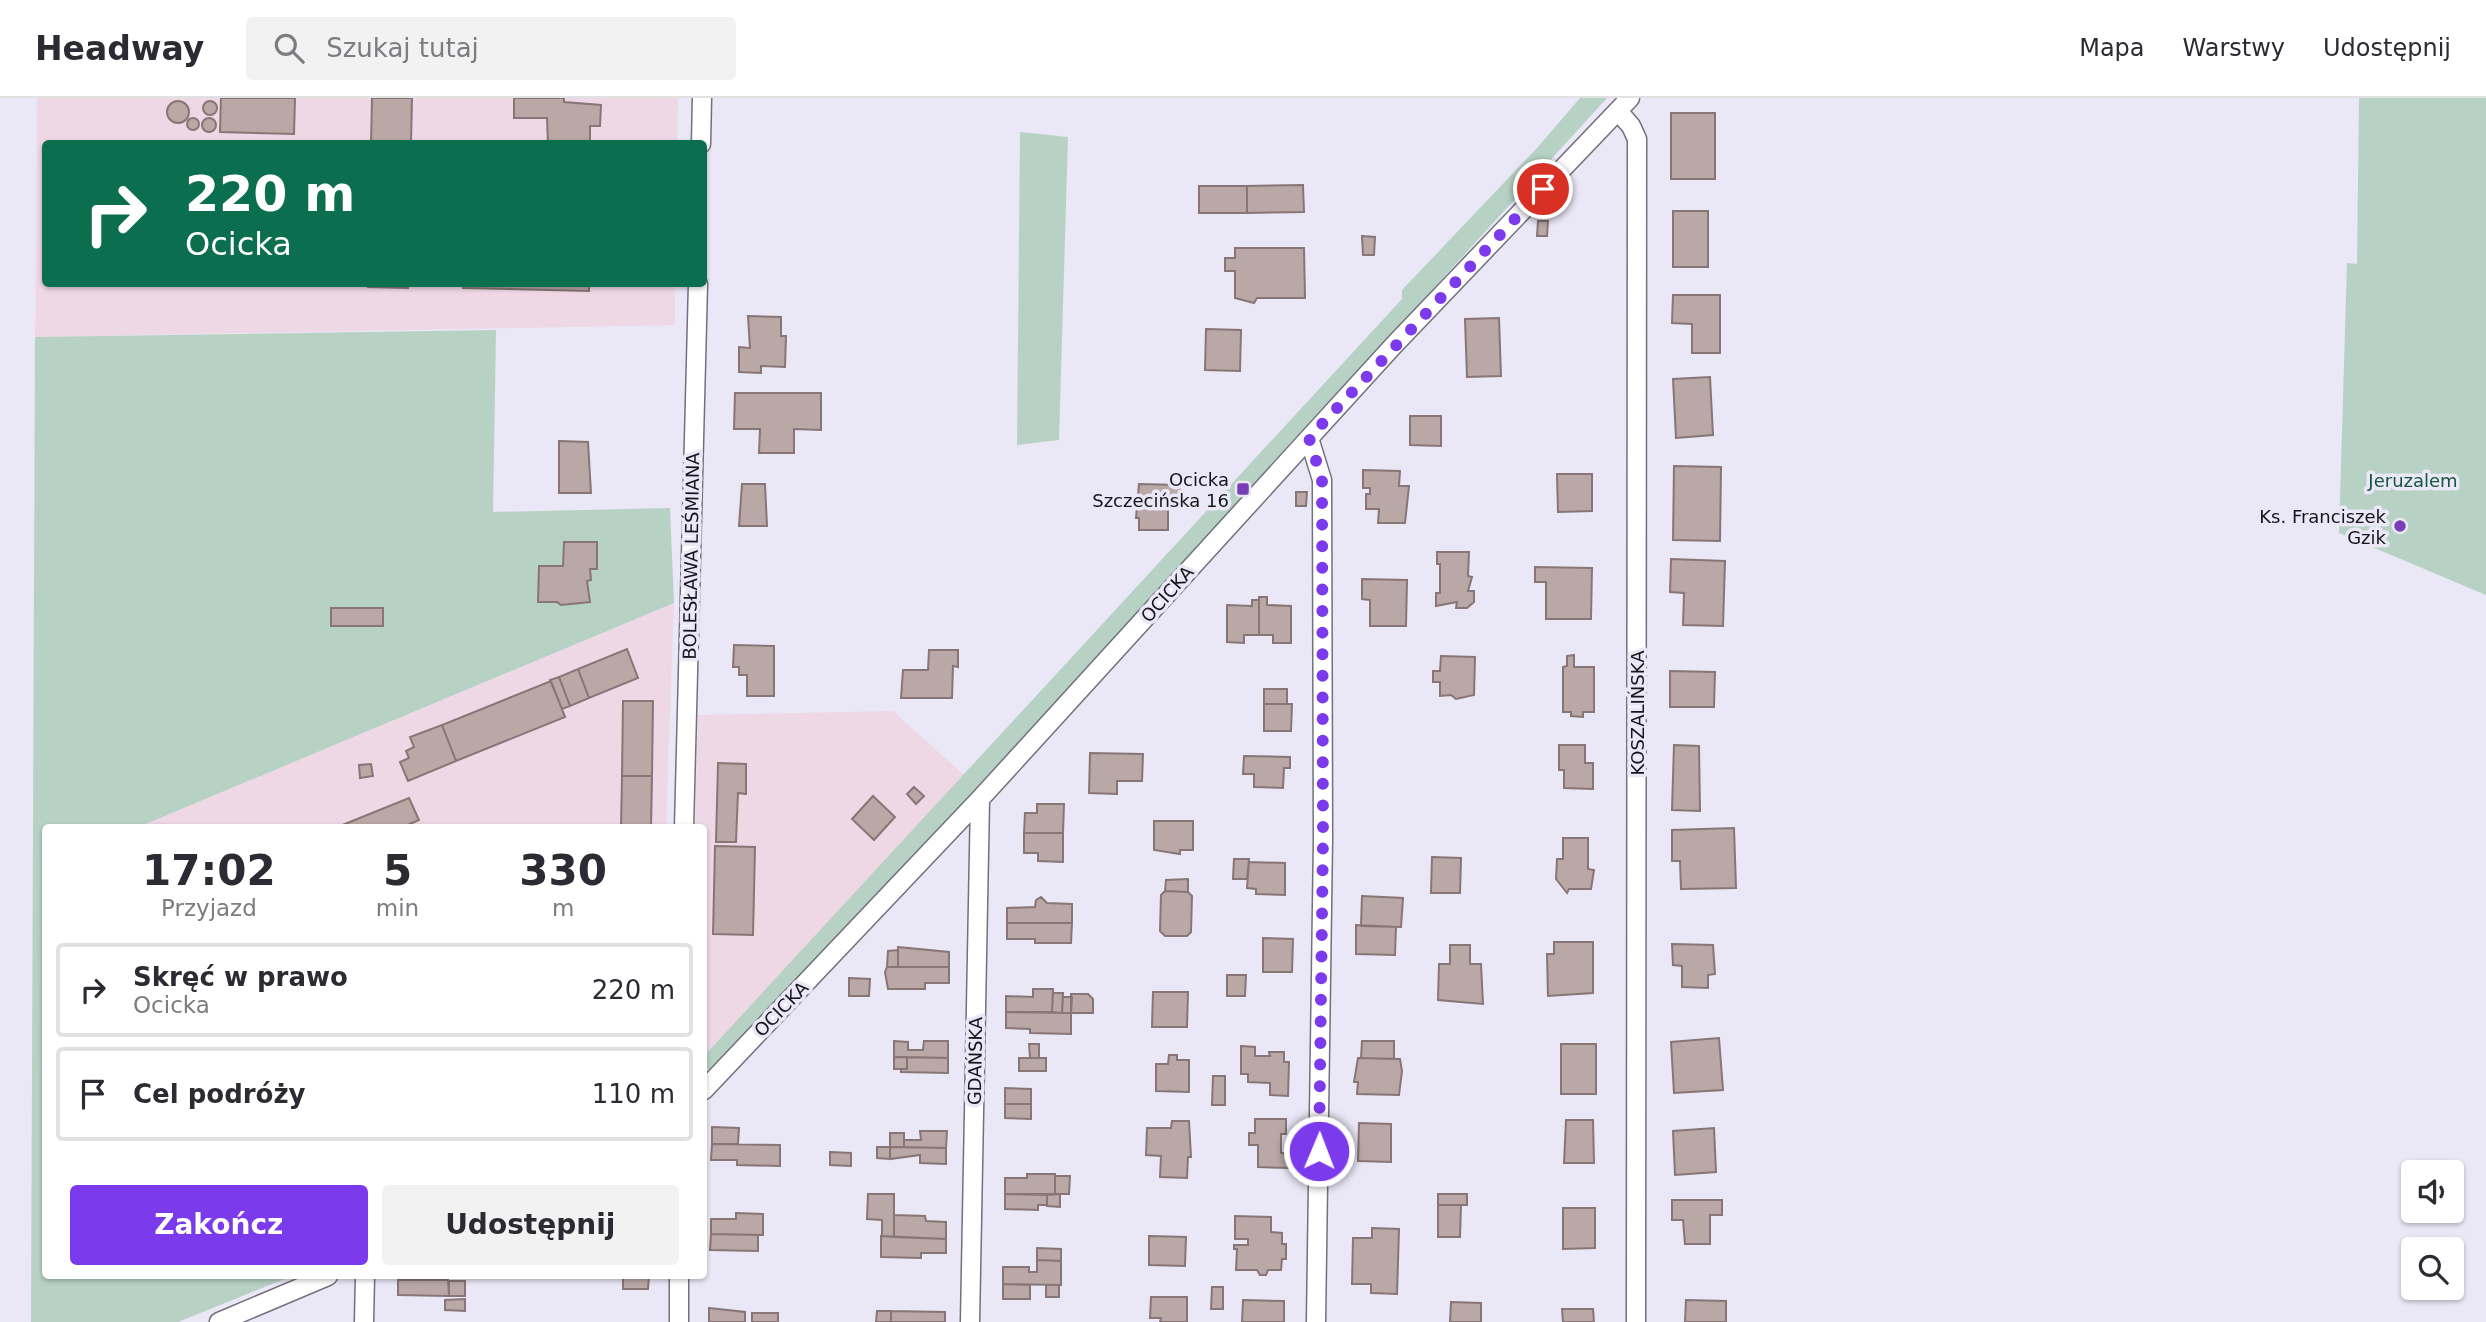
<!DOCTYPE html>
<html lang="pl">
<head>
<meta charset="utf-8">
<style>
  body { margin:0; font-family:"DejaVu Sans",sans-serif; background:#f2f2f3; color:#2b2b33; height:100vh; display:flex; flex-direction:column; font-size:26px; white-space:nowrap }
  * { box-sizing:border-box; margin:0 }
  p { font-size:23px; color:#7c7c81 }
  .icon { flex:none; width:38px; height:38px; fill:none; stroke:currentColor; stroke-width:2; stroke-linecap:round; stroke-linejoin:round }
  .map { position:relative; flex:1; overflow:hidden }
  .sheet { position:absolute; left:42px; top:726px; width:665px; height:455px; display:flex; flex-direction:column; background:#fff; border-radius:7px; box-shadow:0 2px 5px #0004 }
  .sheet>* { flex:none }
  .guide { position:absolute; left:42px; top:42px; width:665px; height:147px; border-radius:7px; box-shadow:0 2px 5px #0004; background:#0b6e4f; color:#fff; overflow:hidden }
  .tools { position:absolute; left:2401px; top:1062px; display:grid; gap:14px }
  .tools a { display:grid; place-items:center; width:63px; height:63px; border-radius:7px; background:#fff; box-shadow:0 2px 5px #0004; font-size:35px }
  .pin { position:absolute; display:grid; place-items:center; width:60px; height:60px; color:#fff; margin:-30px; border:4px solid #fff; border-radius:50%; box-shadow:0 2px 7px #0007 }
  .me { position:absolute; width:77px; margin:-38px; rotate:1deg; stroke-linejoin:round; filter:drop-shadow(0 0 5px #0008) }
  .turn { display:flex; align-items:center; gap:24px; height:147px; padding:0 28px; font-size:32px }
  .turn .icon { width:91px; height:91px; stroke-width:2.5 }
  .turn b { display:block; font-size:49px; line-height:60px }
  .eta { display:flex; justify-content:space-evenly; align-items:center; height:119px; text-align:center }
  .eta b { font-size:42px; font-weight:600; line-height:49px }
  .button { display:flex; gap:14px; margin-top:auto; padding:14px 28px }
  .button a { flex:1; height:80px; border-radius:7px; background:#7c3aed; color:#fff; font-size:28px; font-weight:600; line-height:80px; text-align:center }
  .button a+a { background:#f2f2f3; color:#2b2b33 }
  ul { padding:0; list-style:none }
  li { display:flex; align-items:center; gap:21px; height:94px; margin:0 14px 10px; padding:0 14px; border:4px solid #e1e1e2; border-radius:7px }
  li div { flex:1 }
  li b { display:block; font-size:26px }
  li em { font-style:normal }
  header { display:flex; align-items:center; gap:42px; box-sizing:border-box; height:98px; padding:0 35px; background:#fff; border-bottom:2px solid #e1e1e2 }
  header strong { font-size:33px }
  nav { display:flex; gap:38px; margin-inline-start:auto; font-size:24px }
  .search { width:490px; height:63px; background:#f2f2f3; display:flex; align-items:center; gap:18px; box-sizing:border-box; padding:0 24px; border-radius:7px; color:#7c7c81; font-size:26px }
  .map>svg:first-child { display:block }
</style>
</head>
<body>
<header>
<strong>Headway</strong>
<div class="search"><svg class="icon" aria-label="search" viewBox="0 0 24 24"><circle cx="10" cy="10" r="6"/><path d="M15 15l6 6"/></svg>Szukaj tutaj</div>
<nav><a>Mapa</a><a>Warstwy</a><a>Udostępnij</a></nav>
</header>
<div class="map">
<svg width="2486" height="1224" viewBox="0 0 2486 1224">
  <rect width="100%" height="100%" fill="#eae7f6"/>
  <!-- industrial -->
  <path fill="#eed8e6" d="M37,0H678L677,45L46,46V186H675V227L35,239Z
    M674,505L666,730H136Z
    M893,613L964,677L704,958V730H695L698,617Z"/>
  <!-- green -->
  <path fill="#b7d2c4" d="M1580,0H1607L1042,620L712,973L704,969V958L1402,201V192L1537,50Z
    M2359,0H2486V497L2339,435L2347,165L2357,166Z
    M1020,34L1068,39L1059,342L1017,347Z
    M496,232L493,414L670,410L674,505L136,730H46V1178H292L178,1224H31L35,239Z"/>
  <!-- building -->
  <path fill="#baa8a7" stroke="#877675" stroke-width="2" d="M221,0H295L294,36L220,34Z
    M372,0H412L411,46H371Z
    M514,0H564V4L601,7L600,28H590V46H548L547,20H514Z
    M203 10a7 7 0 1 1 14 0a7 7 0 1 1-14 0Z
    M167 14a11 11 0 1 1 22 0a11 11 0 1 1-22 0Z
    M1671,15H1715V81H1671Z
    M187 26a6 6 0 1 1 12 0a6 6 0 1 1-12 0Z
    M202 27a7 7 0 1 1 14 0a7 7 0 1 1-14 0Z
    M1303,87L1304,114L1247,115V88Z
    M1199,88H1247V115H1199Z
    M1673,113H1708V169H1673Z
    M1538,123H1548L1547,138H1537Z
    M1362,138L1375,139L1374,157H1363Z
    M1235,150H1304L1305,200H1257L1254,205L1235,200V173H1225V160H1235Z
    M368,186H408V190L368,189Z
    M463,186H589V193L463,190Z
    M1673,197H1720V255H1692V226L1672,225Z
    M748,218L781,219V238H786L785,269L761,268V275L739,274V249L750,250Z
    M1499,220L1501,278L1467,279L1465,221Z
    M1206,231L1241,232L1240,273L1205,272Z
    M1710,279L1713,337L1676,340L1673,281Z
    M735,295H821V332L794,331V355H759L760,331H734Z
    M1410,318H1441V348L1410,347Z
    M559,343L588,344L591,395H559Z
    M1674,368L1721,369L1720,443L1673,442Z
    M1363,372L1400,373L1399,388H1409L1405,425H1378L1379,411H1366V396H1370V390H1363Z
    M1557,376H1592V413L1558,414Z
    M742,386H765L767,428H739Z
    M1139,386L1180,387L1179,410H1168V432H1139V420H1136Z
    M1296,394H1307L1306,408H1296Z
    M564,444H597V471H590L591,482L587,483L590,504L561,507L557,504H538L539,468H563Z
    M1437,454H1469L1468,478L1472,479L1468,493H1474V504L1467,510H1456L1457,504L1436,508V495H1440V466H1437Z
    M1671,461L1725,463L1723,528L1683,527L1684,495L1670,494Z
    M1535,469L1592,470L1591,521H1546V484H1535Z
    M1362,481L1407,482L1406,528H1370V502L1362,501Z
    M1259,499H1267V507L1291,508V545H1273V537H1259Z
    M1252,502H1259V537H1244V545L1227,544V507L1252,508Z
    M331,510H383V528H331Z
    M734,547L774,548V598H747V577H739V569H733Z
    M627,551L638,580L589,600L578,571Z
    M929,552H958V569L953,568L952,600H901L903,572H928Z
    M1574,557V569H1594V614H1583V619L1571,618V614H1563V569L1567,568V558Z
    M1441,558L1475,559L1474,597L1456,601L1451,597L1440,598V584H1433V573H1440Z
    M578,571L589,600L570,608L559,579Z
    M1670,573L1715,574L1714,609H1670Z
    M559,579L570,608L562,611L550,582Z
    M551,583L565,619L456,663L442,627Z
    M1264,591H1287V606H1264Z
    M623,603H653L652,678H622Z
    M1264,606H1292L1291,633H1264Z
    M442,627L456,663L408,683L400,664L409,660L406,653L414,649L410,639Z
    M1559,647H1585V665H1593V691L1564,690V672H1559Z
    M1674,647L1699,648L1700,713L1672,712Z
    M1090,655L1143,656L1142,683H1117V696L1089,695Z
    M1244,658L1290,659V670H1284L1283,690L1254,689V676H1243Z
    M718,665L746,666V696L738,695L736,744H716Z
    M371,666L373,678L360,680L359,667Z
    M622,678H652L651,730H621Z
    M914,689L924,698L916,706L907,696Z
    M873,698L895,719L874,742L852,721Z
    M409,700L419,722L401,730H335Z
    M1037,706H1064L1063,735H1024L1025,715H1037Z
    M1154,723H1193V752H1180V756L1154,752Z
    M1734,730L1736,790L1681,791L1680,763H1672V732Z
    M1024,735H1063V764L1038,763V755H1024Z
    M1563,740H1588V771L1594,772L1591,791H1569L1567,795L1556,781L1557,761H1563Z
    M715,748L755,749L753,837L713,836Z
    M1432,759L1461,760L1460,795H1431Z
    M1234,761H1249L1247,781H1233Z
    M1249,764L1285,765V797L1256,796V791L1247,790Z
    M1188,781V794L1165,793L1166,782Z
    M1165,793L1188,794L1192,798L1191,834L1187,838H1165L1160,833L1161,797Z
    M1362,798L1403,800L1401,829L1361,828Z
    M1041,799L1047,805L1072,806V825H1007V810L1035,809L1036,802Z
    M1007,825H1072L1071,845H1035V841H1007Z
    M1356,827L1396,829L1395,857L1356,856Z
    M1263,840L1293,841L1292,874H1263Z
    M1554,844H1593V895L1548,898L1547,856H1554Z
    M1672,846L1713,847L1715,876L1708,877V890L1682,889V868L1673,867Z
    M1450,847H1470V866H1481L1483,906L1438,902L1439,866H1450Z
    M898,849L949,854V869H898Z
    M898,852V869H887L888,853Z
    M887,869H949V885H925V891H888L885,874Z
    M1227,877H1246L1245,898H1227Z
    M849,880L870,881L869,898H849Z
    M1033,891H1053L1052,914H1006V898L1033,899Z
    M1153,894H1188L1187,929H1152Z
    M1053,895H1063L1062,915L1052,914Z
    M1071,896H1088L1093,901V915H1071Z
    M1063,899H1072L1071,915H1062Z
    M1006,914L1071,915V936L1030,935V931L1006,930Z
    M1719,940L1723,992L1674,995L1671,944Z
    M894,943L908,944V952H923L924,943H948V960L894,959Z
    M1362,943H1394V961L1361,960Z
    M1029,946H1039V960H1030Z
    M1561,946H1596V996H1561Z
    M1241,948L1255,949V958H1270L1269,954H1284V964H1289L1288,998L1270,997V985L1248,984V976H1241Z
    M1169,957H1177V962H1189V994L1156,993V966H1168Z
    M894,959H907V971H894Z
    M907,959L948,960V975L901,974V971H907Z
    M1019,960H1046V973H1019Z
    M1358,960L1400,961L1402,973L1399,997L1357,996L1358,984H1354Z
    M1213,978H1225V1007H1212Z
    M1005,990L1031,991V1006H1005Z
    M1005,1006H1031V1021L1005,1020Z
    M1255,1021H1286V1036H1281V1055H1288V1070L1258,1069V1047H1249V1035H1255Z
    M1566,1022H1593L1594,1065H1564Z
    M1172,1023H1189L1191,1059H1188L1187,1080L1160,1079L1161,1058L1146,1057L1147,1030H1171Z
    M1359,1025L1391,1026V1064L1358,1063Z
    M712,1029L739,1030L738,1046H712Z
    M1714,1030L1716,1074L1675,1077L1673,1033Z
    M920,1033H947L946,1050L904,1049V1042H921Z
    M890,1035H904V1049H890Z
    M712,1046L780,1047V1068L737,1067V1062H711Z
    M877,1049H890V1061L877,1060Z
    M890,1049L946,1050V1066L920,1065V1057L890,1061Z
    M830,1054L851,1055V1068L830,1067Z
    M1027,1076H1055V1096H1005V1080H1027Z
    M1055,1078H1070L1069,1096H1055Z
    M868,1096H894V1139L882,1138V1122L867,1121Z
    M1005,1096L1047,1097V1107H1038V1112L1005,1111Z
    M1060,1096V1109L1047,1108V1097Z
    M1438,1096H1467V1107H1438Z
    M1672,1102H1722V1117H1710V1146H1685L1683,1122H1672Z
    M1438,1107H1461L1460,1139H1438Z
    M1563,1110H1595V1150L1563,1151Z
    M736,1115L763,1116V1137L711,1136V1121H736Z
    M894,1117L925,1118L926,1123L946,1124V1141L894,1139Z
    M1235,1118L1271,1119V1134L1282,1135V1146H1286V1161H1282L1281,1172H1268L1266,1177H1260L1257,1172H1236L1237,1151H1234V1147H1248V1141H1235Z
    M1372,1130L1399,1131L1397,1196L1371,1195V1186H1352L1353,1140H1372Z
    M711,1136L758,1137V1153L710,1152Z
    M881,1138L946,1141V1155H921V1160L881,1159Z
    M1149,1138L1186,1139L1185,1168L1149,1167Z
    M1037,1150L1061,1151V1163L1037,1162Z
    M1037,1162L1061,1163V1187L1003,1186V1169H1029V1174H1037Z
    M398,1178H448V1182H398Z
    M623,1178H649L648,1191H623Z
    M398,1182H448L449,1198L398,1197Z
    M449,1183H465V1198H449Z
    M1003,1186L1030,1187V1201H1003Z
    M1046,1187H1059V1199H1046Z
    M1212,1189H1223V1211H1211Z
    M1151,1199H1187V1224H1160L1161,1220H1150Z
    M465,1201V1213L445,1212V1202Z
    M1243,1202L1284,1203V1224H1242Z
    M1686,1202L1726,1203V1224H1685Z
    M1451,1204L1481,1205V1224H1450Z
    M709,1210L745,1214V1224H709Z
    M1562,1211H1593L1594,1224H1563Z
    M877,1213H891V1224H876Z
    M891,1213L945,1214V1224H891Z
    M752,1215H778V1224H752Z"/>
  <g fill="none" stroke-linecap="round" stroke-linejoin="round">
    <defs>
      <path id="street" d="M1618,13L1631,28L1637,41L1636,1224
        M701,46L702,0
        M1309,340L1322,382L1323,740L1316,1224
        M684,730L698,186
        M704,992L980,701L1394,247L1630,0
        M219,1224L328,1178
        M364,1224L365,1178
        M679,1224V1178
        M970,1224L980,701"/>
    </defs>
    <!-- street casing -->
    <use href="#street" stroke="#73707e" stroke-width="21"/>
    <!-- street -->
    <use href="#street" stroke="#fff" stroke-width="18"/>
  </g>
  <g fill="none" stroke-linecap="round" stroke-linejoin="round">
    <!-- route -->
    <path stroke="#7c3aed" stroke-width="12" stroke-dasharray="0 21.6" d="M1319,1053L1323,740L1322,382L1309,340L1543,91"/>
  </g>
  <!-- markers -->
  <g fill="#783eb5" stroke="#eae7f6" stroke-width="2.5">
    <rect x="1236" y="384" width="14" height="14" rx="3.5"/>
    <circle cx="2400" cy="428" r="7"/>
  </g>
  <g text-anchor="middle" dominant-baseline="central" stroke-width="7" stroke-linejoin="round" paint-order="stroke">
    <!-- poi labels -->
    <g font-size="18" fill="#16151a" stroke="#eae7f6" text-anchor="end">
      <text x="1229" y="381">Ocicka<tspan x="1229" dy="21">Szczecińska 16</tspan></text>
      <text x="2386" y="418">Ks. Franciszek<tspan x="2386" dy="21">Gzik</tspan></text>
    </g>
    <!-- park labels -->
    <g font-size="18" fill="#15563d" stroke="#eae7f6">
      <text x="2413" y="382">Jeruzalem</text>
    </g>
    <!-- street labels -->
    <g font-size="18" fill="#16151a" stroke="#eae7f6">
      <text transform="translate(691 458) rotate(-89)">BOLESŁAWA LEŚMIANA</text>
      <text transform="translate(1167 496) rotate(-48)">OCICKA</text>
      <text transform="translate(1637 615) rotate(-90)">KOSZALIŃSKA</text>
      <text transform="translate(781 911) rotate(-46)">OCICKA</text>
      <text transform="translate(975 963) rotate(-89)">GDAŃSKA</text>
    </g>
  </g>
</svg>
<div class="tools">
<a><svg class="icon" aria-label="sound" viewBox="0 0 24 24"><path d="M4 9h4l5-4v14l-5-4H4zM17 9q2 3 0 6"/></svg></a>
<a><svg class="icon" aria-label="search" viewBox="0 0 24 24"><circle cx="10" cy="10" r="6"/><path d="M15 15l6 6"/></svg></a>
</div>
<div class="pin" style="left:1543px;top:91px;background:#d93025"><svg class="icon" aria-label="arrive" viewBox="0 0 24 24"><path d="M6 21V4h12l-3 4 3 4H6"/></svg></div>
<svg class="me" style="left:1319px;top:1053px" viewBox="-20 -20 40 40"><circle r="17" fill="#7c3aed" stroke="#fff" stroke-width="3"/><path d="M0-11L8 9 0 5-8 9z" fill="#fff"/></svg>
<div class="guide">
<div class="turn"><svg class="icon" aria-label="right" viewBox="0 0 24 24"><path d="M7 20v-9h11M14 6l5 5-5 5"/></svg><div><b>220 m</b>Ocicka</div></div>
</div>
<section class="sheet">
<div class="eta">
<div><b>17:02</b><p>Przyjazd</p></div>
<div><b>5</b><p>min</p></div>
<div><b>330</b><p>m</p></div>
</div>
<ul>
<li><svg class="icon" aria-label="right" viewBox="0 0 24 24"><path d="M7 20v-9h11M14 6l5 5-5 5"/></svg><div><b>Skręć w prawo</b><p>Ocicka</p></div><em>220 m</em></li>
<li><svg class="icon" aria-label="arrive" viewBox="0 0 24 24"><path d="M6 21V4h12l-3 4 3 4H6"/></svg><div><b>Cel podróży</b></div><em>110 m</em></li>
</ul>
<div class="button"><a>Zakończ</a><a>Udostępnij</a></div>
</section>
</div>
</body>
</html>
